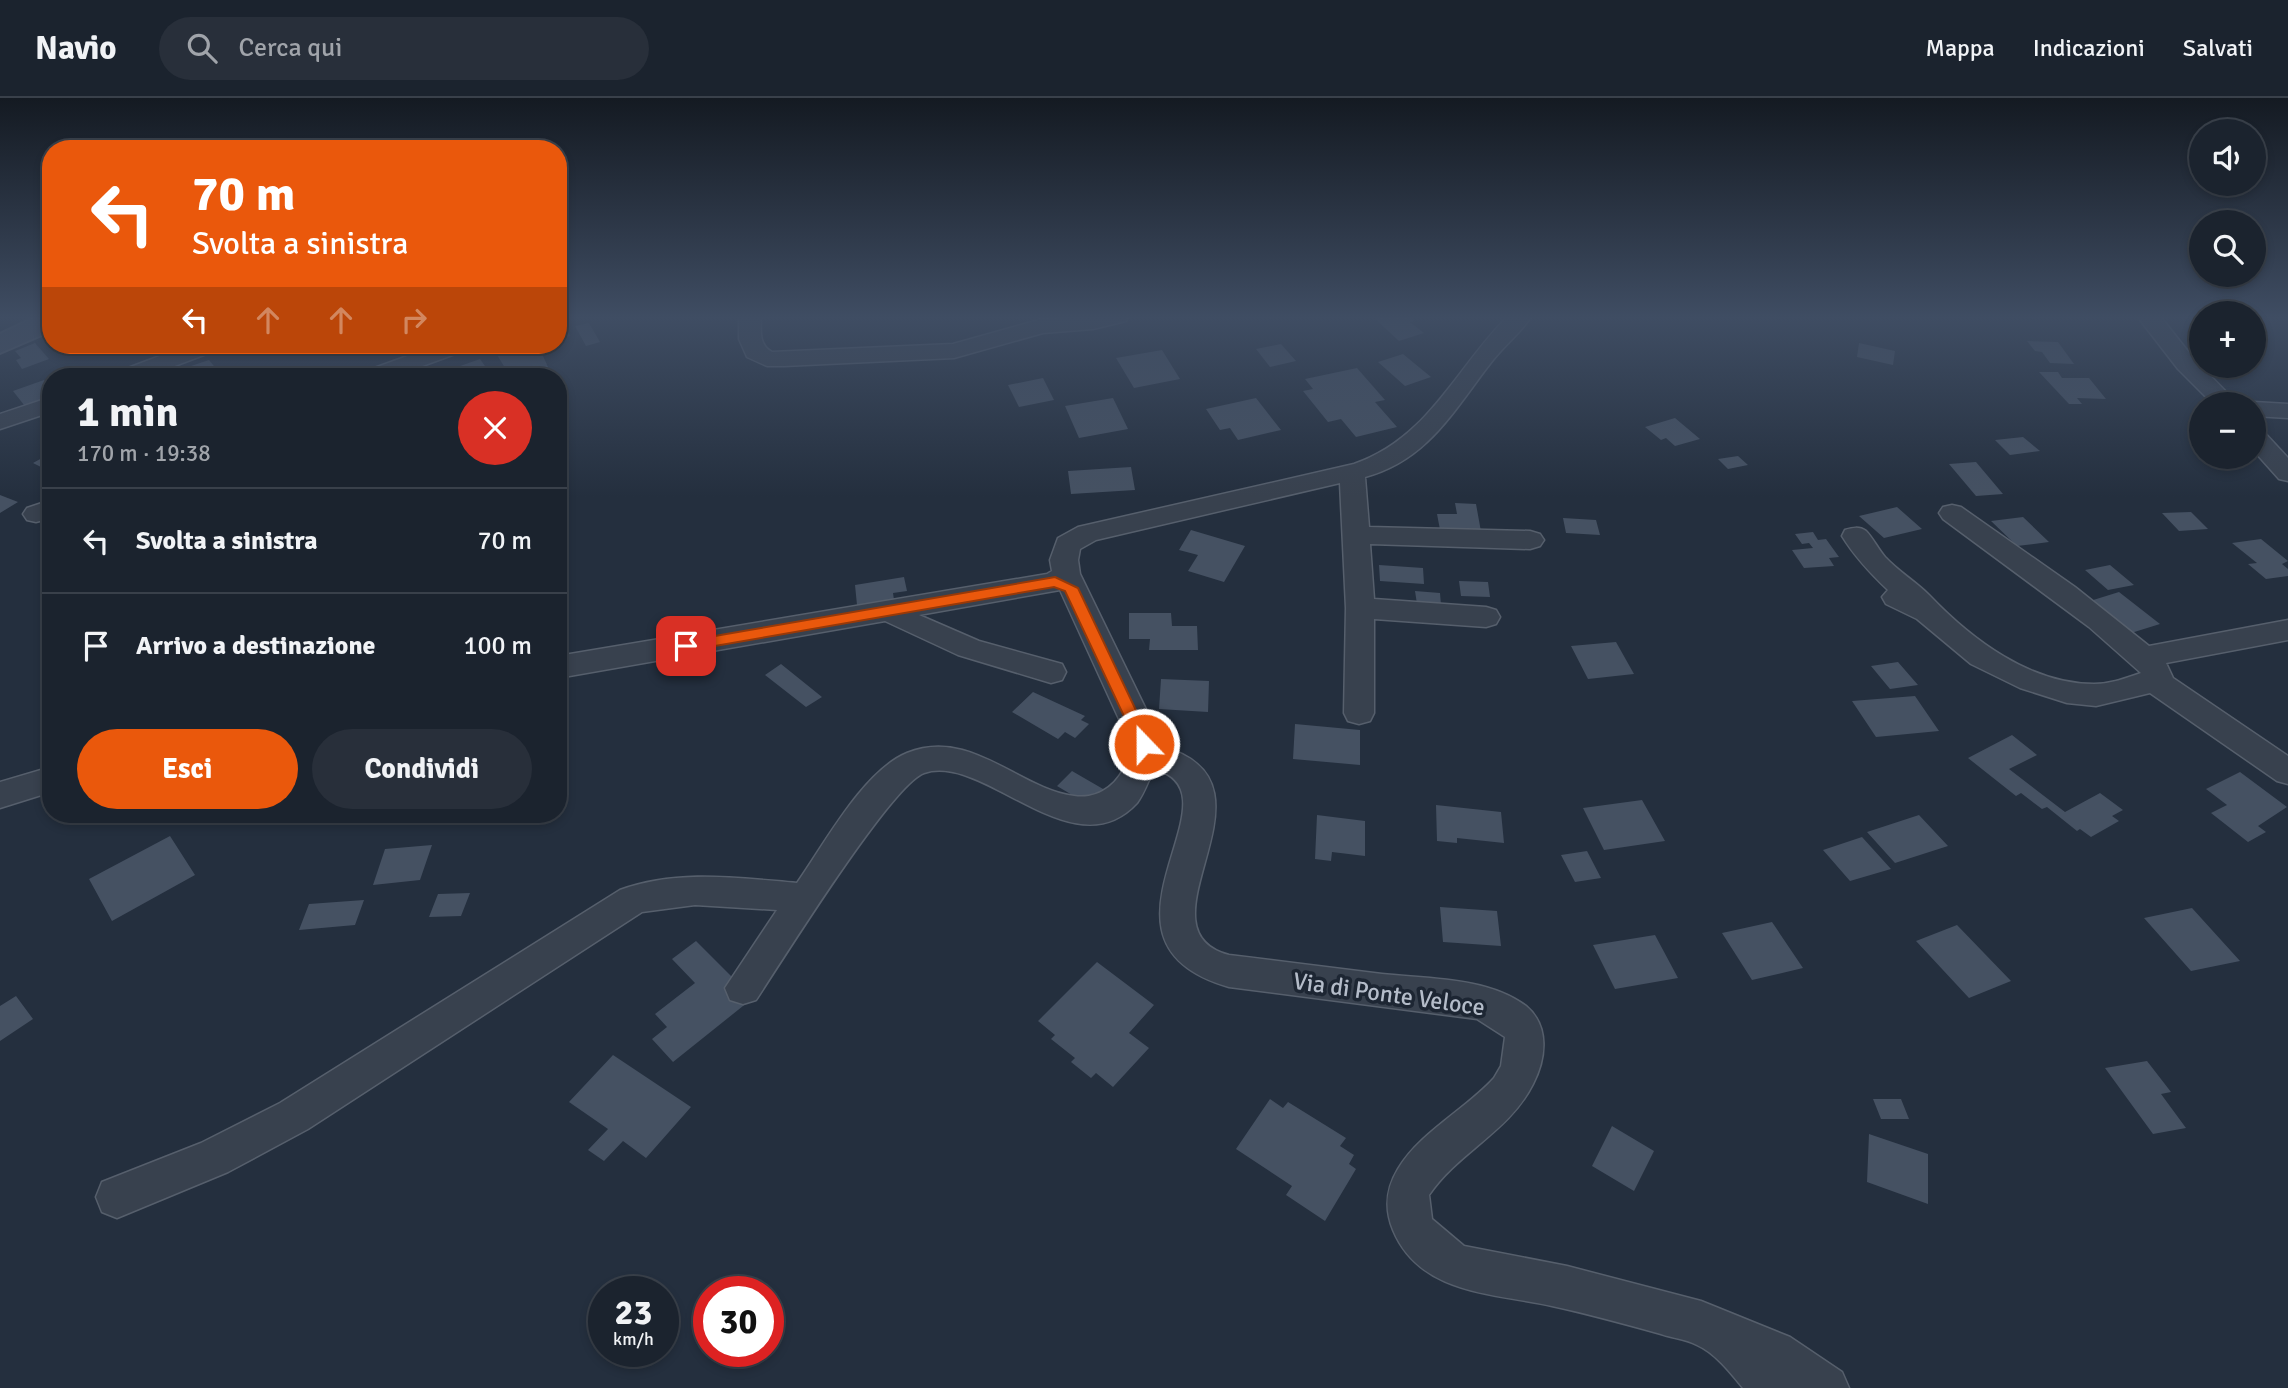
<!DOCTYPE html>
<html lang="it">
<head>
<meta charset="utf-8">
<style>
  body { margin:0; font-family:Signika,sans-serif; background:#282f3a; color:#f1f3f6; height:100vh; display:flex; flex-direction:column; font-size:26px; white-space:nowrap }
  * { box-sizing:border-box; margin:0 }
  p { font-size:23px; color:#a0a4aa }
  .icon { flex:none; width:38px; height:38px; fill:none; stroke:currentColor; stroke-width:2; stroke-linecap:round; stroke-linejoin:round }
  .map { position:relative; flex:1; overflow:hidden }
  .side { position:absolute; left:42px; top:270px; width:525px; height:455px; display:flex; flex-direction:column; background:#1b232e; border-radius:28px; box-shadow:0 4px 10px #0003,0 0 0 2px #39404a }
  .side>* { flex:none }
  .guide { position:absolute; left:42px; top:42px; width:525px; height:214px; border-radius:28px; box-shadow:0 4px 10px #0003,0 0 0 2px #39404a; background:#ea580c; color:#fff; overflow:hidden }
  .tools { position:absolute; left:2189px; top:21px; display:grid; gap:14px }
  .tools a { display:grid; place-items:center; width:77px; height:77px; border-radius:50%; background:#1b232e; box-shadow:0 4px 10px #0003,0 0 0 2px #39404a; font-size:35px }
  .speed { position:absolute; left:588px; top:1178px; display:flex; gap:14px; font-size:35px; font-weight:700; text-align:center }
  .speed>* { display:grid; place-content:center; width:91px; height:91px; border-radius:50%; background:#1b232e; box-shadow:0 4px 10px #0003,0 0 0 2px #39404a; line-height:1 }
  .speed small { font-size:18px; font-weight:400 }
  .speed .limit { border:10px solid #d22; background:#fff; color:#111 }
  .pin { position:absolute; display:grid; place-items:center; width:60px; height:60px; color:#fff; margin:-30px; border-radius:14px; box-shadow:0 4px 10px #0006 }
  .me { position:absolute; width:77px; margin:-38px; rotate:338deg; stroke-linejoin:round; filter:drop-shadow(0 0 5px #0008) }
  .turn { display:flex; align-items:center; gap:24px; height:147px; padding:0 35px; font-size:32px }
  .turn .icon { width:91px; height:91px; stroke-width:2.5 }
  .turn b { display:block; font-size:49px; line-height:60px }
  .lanes { display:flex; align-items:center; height:66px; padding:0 35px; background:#0003; justify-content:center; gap:35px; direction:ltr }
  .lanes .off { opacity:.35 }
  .round { display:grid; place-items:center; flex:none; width:74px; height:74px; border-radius:37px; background:#282f3a }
  .headline { display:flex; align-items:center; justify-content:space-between; height:119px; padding:0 35px }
  h1 { font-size:42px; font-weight:700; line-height:52px }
  .cta { display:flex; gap:14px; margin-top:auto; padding:14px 35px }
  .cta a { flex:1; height:80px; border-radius:42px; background:#ea580c; color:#fff; font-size:28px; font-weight:700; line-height:80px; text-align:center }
  .cta a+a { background:#282f3a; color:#f1f3f6 }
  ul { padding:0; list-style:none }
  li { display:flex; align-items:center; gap:21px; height:105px; padding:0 35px; border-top:2px solid #39404a }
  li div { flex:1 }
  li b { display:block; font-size:26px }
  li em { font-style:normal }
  header { display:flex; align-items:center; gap:42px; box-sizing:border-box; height:98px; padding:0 35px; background:#1b232e; border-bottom:2px solid #39404a }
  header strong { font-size:33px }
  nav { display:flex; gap:38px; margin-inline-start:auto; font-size:24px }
  .search { width:490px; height:63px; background:#282f3a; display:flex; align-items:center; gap:18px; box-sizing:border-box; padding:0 24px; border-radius:38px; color:#a0a4aa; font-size:26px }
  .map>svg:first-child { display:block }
</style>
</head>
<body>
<header>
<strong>Navio</strong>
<div class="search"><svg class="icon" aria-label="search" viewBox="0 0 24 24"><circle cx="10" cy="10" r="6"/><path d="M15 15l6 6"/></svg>Cerca qui</div>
<nav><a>Mappa</a><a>Indicazioni</a><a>Salvati</a></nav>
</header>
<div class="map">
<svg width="2288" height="1290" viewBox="0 0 2288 1290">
  <rect width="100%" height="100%" fill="#242f3e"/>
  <!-- building -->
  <path fill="#455162" d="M1372,218H1410L1415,223L1410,224L1424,235L1399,243Z
    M589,225L600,244L586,248L575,228Z
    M565,226L570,238L558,242V228Z
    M2027,243L2058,244L2074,266L2050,265L2042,254L2035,253Z
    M35,245L49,261L22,271L16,262L21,260L15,253Z
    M1859,245L1895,253L1893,267L1857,259Z
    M1281,246L1296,263L1270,269L1256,251Z
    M491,247H538L548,269L543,271L546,276L510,278Z
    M1162,252L1180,281L1134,290L1116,260Z
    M1403,256L1431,279L1405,288L1378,264Z
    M480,261L492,278H453L449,272Z
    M209,262L222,278H184L179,272Z
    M1357,270L1385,302L1375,304L1397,329L1356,339L1341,321L1328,324L1303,293L1313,291L1305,281Z
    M2039,274H2058L2062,280H2089L2106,301L2077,300L2082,306H2069Z
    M1043,280L1054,302L1019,309L1008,287Z
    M44,282L51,290V304L28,312L13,293Z
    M1113,300L1128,331L1079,340L1065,308Z
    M1256,300L1281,332L1238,342L1230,330L1220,332L1206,311Z
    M1675,320L1700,341L1675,348L1666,340L1661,342L1645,329Z
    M2023,339L2040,353L2010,357L1995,342Z
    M51,355V374L33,365Z
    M1738,358L1748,367L1728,371L1718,361Z
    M1976,364L2003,396L1976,398L1949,366Z
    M1131,369L1135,392L1071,396L1068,373Z
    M0,397L18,404L0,415Z
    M1455,405L1476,406L1482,439L1441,437L1437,416H1457Z
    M1897,409L1922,431L1884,440L1859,418Z
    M2191,414L2208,431L2179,433L2162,415Z
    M2023,419L2049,444L2017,448L1991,423Z
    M1563,420L1596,422L1600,437L1566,435Z
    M1191,432L1245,448L1224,484L1188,473L1198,457L1179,452Z
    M1813,434L1818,442L1826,441L1839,459L1829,460L1834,468L1804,470L1792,452L1813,450L1809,445L1802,446L1795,436Z
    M2261,441L2288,463L2282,466L2288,471V478L2266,481L2248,466L2257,465L2232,445Z
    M1379,467L1423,470L1424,486L1380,483Z
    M2110,467L2134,487L2108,492L2085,472Z
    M904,479L907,493L893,495L894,502L857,507L855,487Z
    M1459,483L1488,484L1490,499L1461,498Z
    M1415,493L1440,495L1441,507L1417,506Z
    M2119,494L2160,526L2131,535L2090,503Z
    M1129,515H1171L1172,528H1197L1198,552H1149L1150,541H1129Z
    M1616,544L1634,576L1588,581L1571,548Z
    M1898,564L1918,587L1890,591L1871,568Z
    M781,566L822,599L806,609L765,577Z
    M1161,581L1209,583L1208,614L1159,611Z
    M1033,594L1085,618L1081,622L1089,626L1075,640L1065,634L1058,641L1012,614Z
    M1915,598L1939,633L1876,639L1852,603Z
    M1295,626L1360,632V667L1293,661Z
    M2012,637L2037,657L2009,671L2065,714L2100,695L2123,712L2112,718L2119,723L2091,739L2080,731L2077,733L2047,709L2042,711L2021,695L2016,698L1968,660Z
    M1072,673L1110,695L1094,710L1057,688Z
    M2240,674L2287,709L2258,728L2266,734L2248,744L2211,715L2227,707L2206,691Z
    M1642,702L1665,743L1604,752L1583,710Z
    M1436,707L1501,714L1504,745L1457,740V745L1437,743Z
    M1317,717L1365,723V758L1332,754L1331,763L1315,761Z
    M1919,717L1948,748L1895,765L1867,734Z
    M170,738L195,777L112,823L89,781Z
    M1862,739L1891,771L1850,783L1823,752Z
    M432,747L420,782L373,787L385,751Z
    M1587,753L1601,780L1575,784L1561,757Z
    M470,795L461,818L429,819L438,796Z
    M364,802L355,827L299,832L309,806Z
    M1440,809L1497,813L1501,848L1443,844Z
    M2192,810L2240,863L2191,873L2144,820Z
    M1772,824L1803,870L1752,882L1722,835Z
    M1957,827L2011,883L1969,900L1916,843Z
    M1655,837L1678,880L1615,891L1593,847Z
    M696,843L753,900L673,964L652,941L667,929L655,916L695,885L672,861Z
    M1097,864L1154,907L1129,935L1149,950L1113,989L1096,975L1091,980L1071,964L1075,960L1051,941L1055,937L1038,923Z
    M16,898L33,921L0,943V908Z
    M613,957L691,1009L646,1060L623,1043L604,1063L588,1052L608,1031L569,1004Z
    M2147,963L2171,994L2161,996L2186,1030L2153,1036L2105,970Z
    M1270,1001L1283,1010L1288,1004L1346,1040L1340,1048L1354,1057L1349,1066L1356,1071L1325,1123L1286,1097L1292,1088L1236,1051Z
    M1873,1001H1901L1909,1021H1881Z
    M1612,1028L1654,1053L1634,1093L1592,1068Z
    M1869,1036L1928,1056V1106L1867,1084Z"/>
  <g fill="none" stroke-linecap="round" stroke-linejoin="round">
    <defs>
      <path id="minor" d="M739,218H761C761,232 758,246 772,254L953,246L1042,221L1129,218L1126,223L1093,231L1043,235L954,260L784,268H767L747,259L739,241Z
        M1508,218H1532C1521,234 1505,247 1493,262C1455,310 1429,362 1365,379L1369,429L1530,433L1540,436L1544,442L1540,448L1530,451L1370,446L1374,501L1486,509L1496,512L1500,519L1496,526L1486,529L1374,521V615L1370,623L1359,626L1348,623L1344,615L1346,510L1340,385L1096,442L1080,451L1078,462L1080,476L1156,632L1159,648C1295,682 1129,830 1229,857C1280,863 1331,870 1382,876C1427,881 1488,879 1526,908C1550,928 1546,961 1533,986C1509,1034 1458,1054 1429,1097L1432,1121L1464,1148L1567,1168L1701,1203L1790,1239L1842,1274L1849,1290H1743C1730,1274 1715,1255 1697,1247C1686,1241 1672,1240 1661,1236C1625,1226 1589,1216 1552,1208C1494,1195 1420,1197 1393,1132C1384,1110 1386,1091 1398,1071C1420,1034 1465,1012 1494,980L1501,968L1505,939L1477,921L1229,889C1071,844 1248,695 1154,671C1149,681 1144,696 1137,705C1073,774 984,654 924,675C891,687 782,863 756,902L743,906L730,902L725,890L777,812L695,807L642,814L308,1031L228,1074L117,1120L102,1114L96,1099L102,1084L201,1045L280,1005L620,792C678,771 737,780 797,785C824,747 863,673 907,655C970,629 1019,691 1074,698C1100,702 1122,684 1128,658C1130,651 1126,639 1124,632L1060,492L919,517L979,543L1062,566L1066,574L1062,582L1051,585L958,557L885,523L558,580V558L1047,476L1052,473L1050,462L1058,440L1078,429L1354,366C1429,340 1455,271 1508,218Z
        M2137,218H2160L2194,261L2238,306H2213L2178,271Z
        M189,247H220L217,252L148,278H116L120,273Z
        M438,247H469L466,252L395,278H362L366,273Z
        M51,299V314L0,331V316Z
        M2254,304L2288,306V320L2254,318V306H2245Z
        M2254,331L2263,333L2288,360V383L2279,381L2254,353Z
        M51,402V420L36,424L27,422L23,416L27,410Z
        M1952,407L1961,409L2075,489L2149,548L2288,522V542L2166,565L2173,580L2288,658V686L2277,683L2150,595L2096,608L2067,605L2020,590L1971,566L1917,521L1886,506L1882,499L1888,492C1870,475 1855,459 1842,438L1845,432C1852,430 1859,428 1866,433C1873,440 1878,451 1885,459C1898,473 1916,484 1929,497C1971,541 2030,586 2094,586C2111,586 2126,580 2141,575L2089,529L1943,421L1939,415L1943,409Z
        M51,669V694L0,710V684Z"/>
      <path id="secondary" d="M38,218H51V233L0,255V236Z"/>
    </defs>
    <!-- minor casing -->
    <use href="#minor" stroke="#565f6c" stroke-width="3"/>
    <!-- secondary casing -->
    <use href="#secondary" stroke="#565f6c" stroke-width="4"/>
    <!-- minor -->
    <use href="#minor" fill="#38414e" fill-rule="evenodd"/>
    <!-- secondary -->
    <use href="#secondary" fill="#465061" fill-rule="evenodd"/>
  </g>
  <!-- sky -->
  <linearGradient id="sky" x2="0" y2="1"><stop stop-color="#141a22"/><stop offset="0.55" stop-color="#3f4d63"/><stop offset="1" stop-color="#3f4d63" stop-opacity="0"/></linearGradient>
  <rect width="2288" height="399" fill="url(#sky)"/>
  <!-- route -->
  <path fill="#ea580c" stroke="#983908" stroke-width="2" d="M1055,479L1078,490L1152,646L1150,650H1139L1065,493L1054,489L686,553L679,548L686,543Z"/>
  <g text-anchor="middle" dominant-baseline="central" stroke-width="7" stroke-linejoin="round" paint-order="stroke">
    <!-- near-street labels -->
    <g font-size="24" fill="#b4bcc9" stroke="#1d2633">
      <text transform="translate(1389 896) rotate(8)">Via di Ponte Veloce</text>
    </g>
  </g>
</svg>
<div class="tools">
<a><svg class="icon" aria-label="sound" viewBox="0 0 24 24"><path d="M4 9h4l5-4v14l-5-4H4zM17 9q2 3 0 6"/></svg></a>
<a><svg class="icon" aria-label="search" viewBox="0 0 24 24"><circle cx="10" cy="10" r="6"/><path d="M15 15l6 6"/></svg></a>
<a>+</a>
<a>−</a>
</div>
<div class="speed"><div>23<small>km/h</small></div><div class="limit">30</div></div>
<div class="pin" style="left:686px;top:548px;background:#d93025"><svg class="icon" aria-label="arrive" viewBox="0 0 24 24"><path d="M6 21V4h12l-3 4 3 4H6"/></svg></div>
<svg class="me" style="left:1144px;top:646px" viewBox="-20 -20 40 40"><circle r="17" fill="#ea580c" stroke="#fff" stroke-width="3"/><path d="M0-11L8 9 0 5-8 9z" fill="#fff"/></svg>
<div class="guide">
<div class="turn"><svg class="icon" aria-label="left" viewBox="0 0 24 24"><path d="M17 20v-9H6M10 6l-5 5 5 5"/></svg><div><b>70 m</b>Svolta a sinistra</div></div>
<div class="lanes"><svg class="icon" aria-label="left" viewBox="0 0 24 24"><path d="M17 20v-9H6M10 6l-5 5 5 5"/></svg><svg class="icon off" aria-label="ahead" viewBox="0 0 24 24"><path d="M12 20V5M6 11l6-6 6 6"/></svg><svg class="icon off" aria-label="ahead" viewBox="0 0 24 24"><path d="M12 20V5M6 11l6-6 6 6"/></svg><svg class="icon off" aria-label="right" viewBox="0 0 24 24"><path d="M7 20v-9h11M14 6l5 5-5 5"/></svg></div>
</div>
<section class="side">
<div class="headline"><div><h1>1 min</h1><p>170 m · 19:38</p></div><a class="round" style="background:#d93025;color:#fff"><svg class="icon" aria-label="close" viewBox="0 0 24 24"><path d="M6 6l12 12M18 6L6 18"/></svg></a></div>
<ul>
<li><svg class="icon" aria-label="left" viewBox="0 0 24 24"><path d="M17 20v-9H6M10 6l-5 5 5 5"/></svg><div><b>Svolta a sinistra</b></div><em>70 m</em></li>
<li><svg class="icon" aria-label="arrive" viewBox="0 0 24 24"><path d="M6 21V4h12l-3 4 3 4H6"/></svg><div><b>Arrivo a destinazione</b></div><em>100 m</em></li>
</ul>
<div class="cta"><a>Esci</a><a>Condividi</a></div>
</section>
</div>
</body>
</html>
